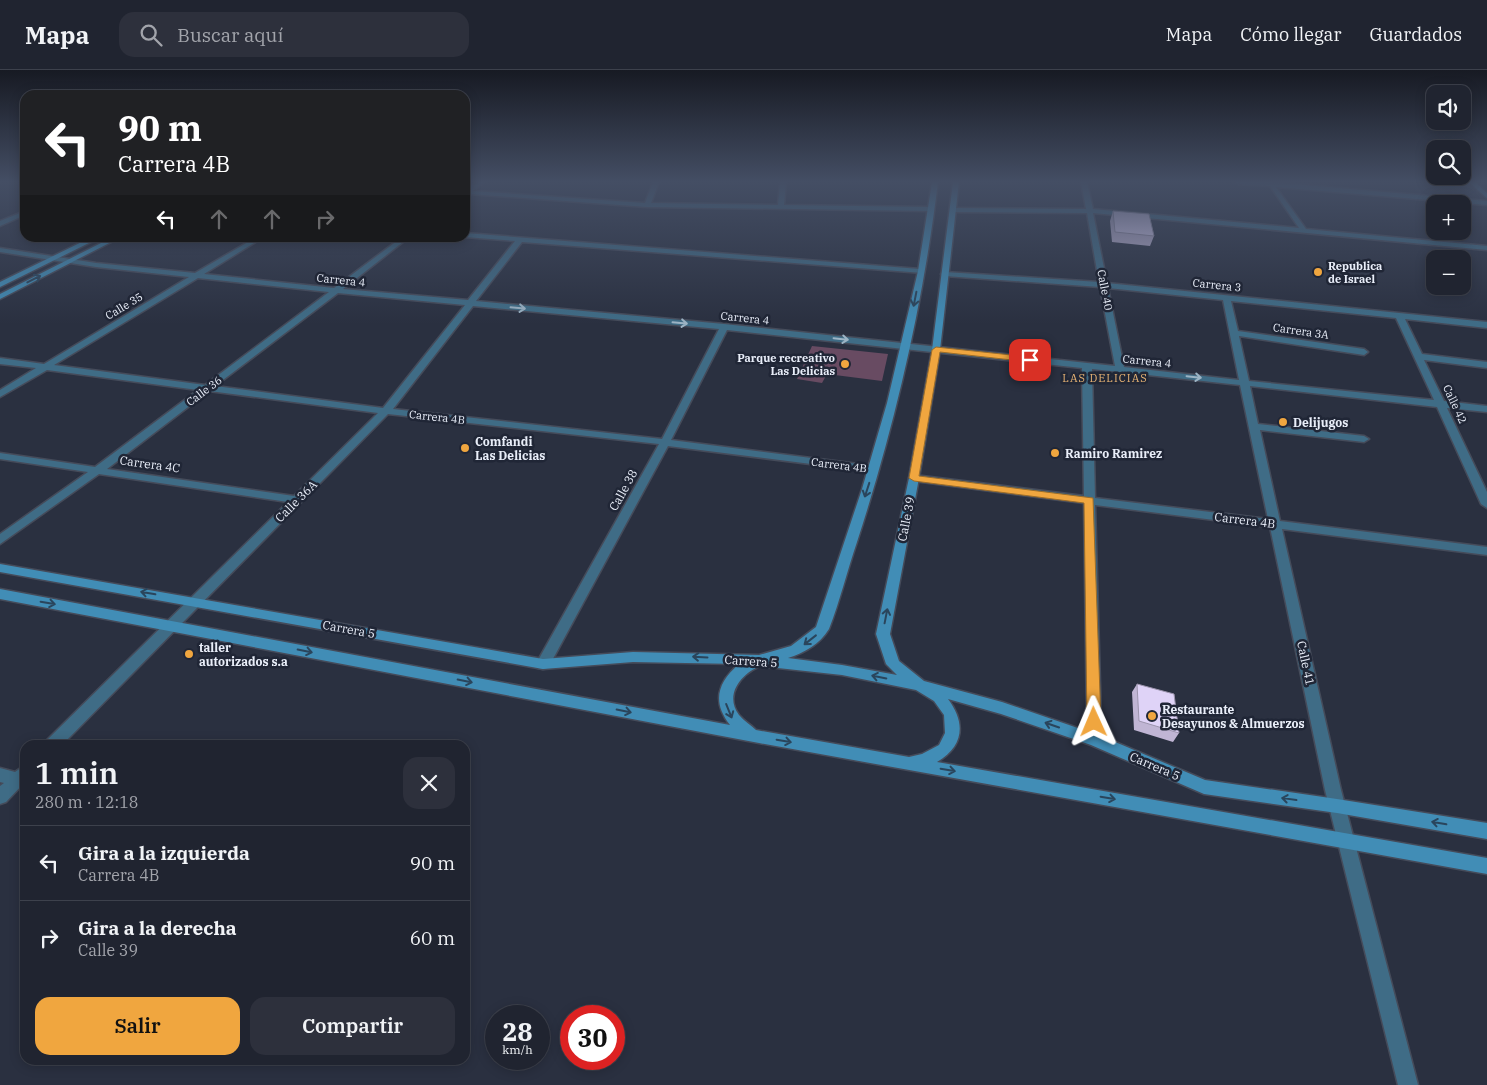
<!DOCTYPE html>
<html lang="es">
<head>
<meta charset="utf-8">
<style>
  body { margin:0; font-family:"IBM Plex Serif",serif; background:#2d303c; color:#f1f3f6; height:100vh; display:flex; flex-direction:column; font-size:19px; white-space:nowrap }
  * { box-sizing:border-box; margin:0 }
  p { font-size:16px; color:#a2a4ab }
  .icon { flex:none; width:28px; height:28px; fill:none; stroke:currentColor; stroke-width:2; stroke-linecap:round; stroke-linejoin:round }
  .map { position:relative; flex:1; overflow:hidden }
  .side { position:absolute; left:20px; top:670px; width:450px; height:325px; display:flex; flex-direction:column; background:#202430; border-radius:15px; box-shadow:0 2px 12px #0003,0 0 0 1px #3d414c }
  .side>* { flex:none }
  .guide { position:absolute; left:20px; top:20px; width:450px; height:152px; border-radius:15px; box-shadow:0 2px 12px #0003,0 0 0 1px #3d414c; background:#202124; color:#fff; overflow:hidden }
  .buttons { position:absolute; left:1426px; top:15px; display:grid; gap:10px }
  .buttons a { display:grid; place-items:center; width:45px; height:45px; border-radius:10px; background:#202430; box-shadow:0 2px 12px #0003,0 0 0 1px #3d414c; font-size:25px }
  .speed { position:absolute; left:485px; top:935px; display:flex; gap:10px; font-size:25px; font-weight:700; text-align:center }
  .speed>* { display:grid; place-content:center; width:65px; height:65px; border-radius:50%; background:#202430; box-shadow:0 2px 12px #0003,0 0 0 1px #3d414c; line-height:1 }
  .speed small { font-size:12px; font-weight:400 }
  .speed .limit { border:8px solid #d22; background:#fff; color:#111 }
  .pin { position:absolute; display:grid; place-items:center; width:42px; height:42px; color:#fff; margin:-21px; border-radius:10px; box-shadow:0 2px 8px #0006 }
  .me { position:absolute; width:55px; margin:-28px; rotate:359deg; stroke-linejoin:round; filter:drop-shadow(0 0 4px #0008) }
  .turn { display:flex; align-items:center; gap:18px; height:105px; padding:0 15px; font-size:22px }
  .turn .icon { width:65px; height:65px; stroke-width:2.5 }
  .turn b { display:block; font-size:35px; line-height:42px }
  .lanes { display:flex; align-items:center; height:48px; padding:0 15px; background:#0003; justify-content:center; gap:25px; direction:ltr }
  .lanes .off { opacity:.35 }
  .round { display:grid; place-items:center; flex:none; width:52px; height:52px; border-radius:15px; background:#2d303c }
  .summary { display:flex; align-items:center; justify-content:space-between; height:85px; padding:0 15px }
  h1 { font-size:30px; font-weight:600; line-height:38px }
  .action { display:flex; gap:10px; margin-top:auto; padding:10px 15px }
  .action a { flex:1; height:58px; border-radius:15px; background:#f0a63f; color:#111; font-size:20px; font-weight:600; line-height:58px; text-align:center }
  .action a+a { background:#2d303c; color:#f1f3f6 }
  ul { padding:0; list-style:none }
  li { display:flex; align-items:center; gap:15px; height:75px; padding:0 15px; border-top:1px solid #3d414c }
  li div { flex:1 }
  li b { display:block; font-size:19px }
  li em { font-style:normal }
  header { display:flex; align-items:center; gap:30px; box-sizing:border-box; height:70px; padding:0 25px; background:#202430; border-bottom:1px solid #3d414c }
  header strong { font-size:24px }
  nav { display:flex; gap:28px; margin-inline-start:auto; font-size:18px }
  .search { width:350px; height:45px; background:#2d303c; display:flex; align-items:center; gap:12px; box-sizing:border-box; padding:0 18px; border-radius:15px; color:#a2a4ab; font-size:19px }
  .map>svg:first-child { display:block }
</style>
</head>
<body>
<header>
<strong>Mapa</strong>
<div class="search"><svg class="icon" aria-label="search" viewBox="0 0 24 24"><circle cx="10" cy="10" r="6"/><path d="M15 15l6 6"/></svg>Buscar aquí</div>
<nav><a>Mapa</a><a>Cómo llegar</a><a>Guardados</a></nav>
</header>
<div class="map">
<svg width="1487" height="1015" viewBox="0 0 1487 1015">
  <rect width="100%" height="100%" fill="#2a3040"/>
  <!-- green -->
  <path fill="#684b62" d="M812,276L888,284L882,311L827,304L822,313L797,309Z"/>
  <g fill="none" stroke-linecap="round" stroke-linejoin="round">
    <defs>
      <path id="street" d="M478,112H484L473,121L645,133L653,112H659L651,133L778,135L780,112H786L784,135L931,137L934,139L931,141L647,137L469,124L465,126V120Z
        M1081,112H1087L1093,139L1299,158L1270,116L1239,114L1236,112H1271L1487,131V135L1276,117L1306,159L1487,176V180L1093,143L1107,213L1487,252V258L1405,249L1422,284L1487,292V298L1424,290L1444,331L1487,336V342L1447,338L1487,422V438L1481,434L1437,337L1250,316L1258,354L1364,366L1369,369L1364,372L1260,360L1280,451L1487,477V485L1282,459L1341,720L1418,1015H1398L1325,720L1270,457L1095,435L1101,652L1104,670L1101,674L1096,676L1091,674L1087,652L1084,433L914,411L909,408L914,405L1084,426L1082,298L727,260L671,370L874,396L879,399L874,402L668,376L548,598L543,599L538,598L536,594L659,374L388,344L62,675H44L47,670L288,432L99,404L0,474V464L88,402L0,389V383L95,397L198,320L47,300L0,327V320L36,298L0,294V288L44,294L189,207L96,197L0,182V178L96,193L195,203L255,168H262L204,204L334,218L401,168H408L343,219L468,230L515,171L465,167V163L920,199L924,201L923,203L522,172L476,231L724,254L1115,296L1100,217L945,206L941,204L945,202L1099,212L1087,143L954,142L951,140L954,138L1086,139ZM198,208L329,222L205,315L54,295ZM1108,218L1223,230L1239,310L1124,297ZM338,223L465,235L383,338L215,316ZM1231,231L1396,248L1434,330L1249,311L1239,266L1364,285L1368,282L1364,279L1238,261ZM473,236L719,259L662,369L393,339ZM1092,299L1240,315L1268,449L1095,428ZM209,321L378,343L294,426L107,399Z
        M25,141V145L0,156V151Z
        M25,695V712L6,732L0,734V716L4,713L0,712V698L15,702Z"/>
      <path id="secondary" d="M932,112H938C923,234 895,355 857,472C847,501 840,531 829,559C820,574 804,583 788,588L842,595L897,605L886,594L876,564L909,408L932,280L953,112H959L940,280L919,408L890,564L899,591L924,611L1002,632L1101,666L1205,710L1337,729L1487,753V769L1337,743L1204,724L1091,675L1001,644L948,629C966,653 964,676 937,692L1487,788V804L759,673L0,529V519L730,655C712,632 717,613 739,594L633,592L543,599L0,502V494L543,589L633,582L759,585L791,576L816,557L862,419L887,333L918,201ZM760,596L842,605L916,620L934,631L944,645L945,663L939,675L922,684L909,687L756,660C751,655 744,651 739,645C724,625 741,604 760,596Z
        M1469,112H1475L1487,123V128Z
        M90,168H99L0,217V212Z
        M111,168H119L0,229V224Z"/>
    </defs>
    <!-- street casing -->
    <use href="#street" stroke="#454b5a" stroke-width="3"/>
    <!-- secondary casing -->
    <use href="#secondary" stroke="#454b5a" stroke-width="3"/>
    <!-- street -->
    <use href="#street" fill="#3f6c86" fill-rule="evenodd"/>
    <!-- secondary -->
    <use href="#secondary" fill="#418db6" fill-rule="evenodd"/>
  </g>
  <!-- wall -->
  <path fill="#c0b5d4" d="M1113,141L1154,166L1150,176L1112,172L1110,151Z
    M1137,614L1179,663L1173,672L1134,660L1132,622Z"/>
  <!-- building -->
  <path fill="#dfd3f7" stroke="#9c94ad" d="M1113,141L1149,144L1154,166L1115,162Z
    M1137,614L1174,624L1179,663L1139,651Z"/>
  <!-- one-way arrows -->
  <defs><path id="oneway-shaft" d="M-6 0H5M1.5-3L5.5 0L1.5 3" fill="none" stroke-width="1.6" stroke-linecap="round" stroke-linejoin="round" transform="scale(1.25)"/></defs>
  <g stroke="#2a455c">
    <use href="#oneway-shaft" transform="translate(34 209) rotate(-27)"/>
    <use href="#oneway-shaft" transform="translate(915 229) rotate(101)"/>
    <use href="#oneway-shaft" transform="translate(867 420) rotate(108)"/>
    <use href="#oneway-shaft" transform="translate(148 523) rotate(-170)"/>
    <use href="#oneway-shaft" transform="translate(48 533) rotate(10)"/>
    <use href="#oneway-shaft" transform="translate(886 546) rotate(-79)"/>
    <use href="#oneway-shaft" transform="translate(810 570) rotate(142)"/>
    <use href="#oneway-shaft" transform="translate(305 581) rotate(11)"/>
    <use href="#oneway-shaft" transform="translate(700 587) rotate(-177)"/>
    <use href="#oneway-shaft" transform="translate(879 607) rotate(-169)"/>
    <use href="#oneway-shaft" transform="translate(465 611) rotate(11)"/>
    <use href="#oneway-shaft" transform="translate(624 641) rotate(11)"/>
    <use href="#oneway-shaft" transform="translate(729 641) rotate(68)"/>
    <use href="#oneway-shaft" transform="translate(1052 655) rotate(-161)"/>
    <use href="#oneway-shaft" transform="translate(784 671) rotate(10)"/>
    <use href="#oneway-shaft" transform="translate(948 700) rotate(10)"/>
    <use href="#oneway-shaft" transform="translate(1108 728) rotate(10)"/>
    <use href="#oneway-shaft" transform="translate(1289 729) rotate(-172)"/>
    <use href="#oneway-shaft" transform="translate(1439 753) rotate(-170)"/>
  </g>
  <g stroke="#9cb4c5">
    <use href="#oneway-shaft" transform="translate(518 238) rotate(5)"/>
    <use href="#oneway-shaft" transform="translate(680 253) rotate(5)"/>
    <use href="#oneway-shaft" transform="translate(841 269) rotate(6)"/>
    <use href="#oneway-shaft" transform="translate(1194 307) rotate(6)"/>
  </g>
  <!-- sky -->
  <linearGradient id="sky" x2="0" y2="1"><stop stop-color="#171a23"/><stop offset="0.44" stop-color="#444e64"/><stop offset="1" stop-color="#444e64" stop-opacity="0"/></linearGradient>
  <rect width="1487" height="254" fill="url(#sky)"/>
  <!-- route -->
  <path fill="#f0a63f" stroke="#9c6c29" d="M936,277L1030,287L1034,290L1030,292L940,282L919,406L1093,428L1101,652L1099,656L1094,658L1089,656L1087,652L1084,433L914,411L909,408L932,280Z"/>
  <!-- markers -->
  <g fill="#f0a63f" stroke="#202636" stroke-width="2">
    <circle cx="1318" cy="202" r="5"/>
    <circle cx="845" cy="294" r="5"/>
    <circle cx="1283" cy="352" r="5"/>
    <circle cx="465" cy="378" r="5"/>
    <circle cx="1055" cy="383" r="5"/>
    <circle cx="189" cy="584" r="5"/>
    <circle cx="1152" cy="646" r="5"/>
  </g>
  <g text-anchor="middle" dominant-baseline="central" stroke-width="5" stroke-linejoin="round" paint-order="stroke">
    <!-- far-poi labels -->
    <g font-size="11" font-weight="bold" fill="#e9eef9" stroke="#202636" text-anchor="start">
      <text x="1328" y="196">Republica<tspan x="1328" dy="13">de Israel</tspan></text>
      <text x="835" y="288" text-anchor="end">Parque recreativo<tspan x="835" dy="13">Las Delicias</tspan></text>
    </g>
    <!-- far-street labels -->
    <g font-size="11" fill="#e9eef9" stroke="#202636">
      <text transform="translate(341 210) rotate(6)">Carrera 4</text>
      <text transform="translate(1217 215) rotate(6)">Carrera 3</text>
      <text transform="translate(1105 220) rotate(79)">Calle 40</text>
      <text transform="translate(124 236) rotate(-31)">Calle 35</text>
      <text transform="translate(745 248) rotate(6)">Carrera 4</text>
      <text transform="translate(1301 261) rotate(8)">Carrera 3A</text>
      <text transform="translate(1147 291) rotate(6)">Carrera 4</text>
      <text transform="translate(204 321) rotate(-37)">Calle 36</text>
      <text transform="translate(1455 334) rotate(65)">Calle 42</text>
      <text transform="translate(437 347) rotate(6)">Carrera 4B</text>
      <text transform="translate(839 395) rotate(7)">Carrera 4B</text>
    </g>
    <!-- far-neighbourhood labels -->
    <g font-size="11" letter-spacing="1" fill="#e7b374" stroke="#202636">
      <text x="1105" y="308">LAS DELICIAS</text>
    </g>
    <!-- poi labels -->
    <g font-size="12" font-weight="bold" fill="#e9eef9" stroke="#202636" text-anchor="start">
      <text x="1293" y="352">Delijugos</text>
      <text x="475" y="371">Comfandi<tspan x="475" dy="14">Las Delicias</tspan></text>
      <text x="1065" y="383">Ramiro Ramirez</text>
      <text x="199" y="577">taller<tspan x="199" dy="14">autorizados s.a</tspan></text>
      <text x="1162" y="639">Restaurante<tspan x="1162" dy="14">Desayunos &amp; Almuerzos</tspan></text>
    </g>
    <!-- street labels -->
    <g font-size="12" fill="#e9eef9" stroke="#202636">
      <text transform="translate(150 394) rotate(8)">Carrera 4C</text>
      <text transform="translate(623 420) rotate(-61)">Calle 38</text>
      <text transform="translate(296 431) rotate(-45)">Calle 36A</text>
      <text transform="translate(906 449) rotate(-79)">Calle 39</text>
      <text transform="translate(1245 450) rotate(7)">Carrera 4B</text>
      <text transform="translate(349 559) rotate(10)">Carrera 5</text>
      <text transform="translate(751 591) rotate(4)">Carrera 5</text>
      <text transform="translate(1306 593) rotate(78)">Calle 41</text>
      <text transform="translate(1155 696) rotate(23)">Carrera 5</text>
    </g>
  </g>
</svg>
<div class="buttons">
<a><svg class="icon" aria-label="sound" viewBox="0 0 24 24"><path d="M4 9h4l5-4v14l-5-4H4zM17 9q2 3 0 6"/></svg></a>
<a><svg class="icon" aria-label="search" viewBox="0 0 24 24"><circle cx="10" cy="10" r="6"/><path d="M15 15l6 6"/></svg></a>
<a>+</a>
<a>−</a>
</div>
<div class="speed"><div>28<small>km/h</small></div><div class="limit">30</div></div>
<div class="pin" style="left:1030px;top:290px;background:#d93025"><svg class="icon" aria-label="arrive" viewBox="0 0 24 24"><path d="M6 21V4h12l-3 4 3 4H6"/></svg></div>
<svg class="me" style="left:1094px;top:652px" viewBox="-20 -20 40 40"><path d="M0-17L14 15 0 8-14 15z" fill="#f0a63f" stroke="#fff" stroke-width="4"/></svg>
<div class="guide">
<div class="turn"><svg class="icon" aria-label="left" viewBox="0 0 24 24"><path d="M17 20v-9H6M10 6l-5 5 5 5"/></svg><div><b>90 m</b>Carrera 4B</div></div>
<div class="lanes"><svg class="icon" aria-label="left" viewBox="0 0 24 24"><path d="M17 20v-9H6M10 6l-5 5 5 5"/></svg><svg class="icon off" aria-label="ahead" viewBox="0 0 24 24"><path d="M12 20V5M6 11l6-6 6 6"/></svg><svg class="icon off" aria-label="ahead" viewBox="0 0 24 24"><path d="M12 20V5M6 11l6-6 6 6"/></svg><svg class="icon off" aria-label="right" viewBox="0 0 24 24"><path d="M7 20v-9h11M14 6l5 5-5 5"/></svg></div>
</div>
<section class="side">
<div class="summary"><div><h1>1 min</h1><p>280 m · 12:18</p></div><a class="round"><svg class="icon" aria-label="close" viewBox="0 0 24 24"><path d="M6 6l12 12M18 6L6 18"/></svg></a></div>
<ul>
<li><svg class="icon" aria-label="left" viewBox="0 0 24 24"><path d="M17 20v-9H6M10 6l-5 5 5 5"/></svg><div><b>Gira a la izquierda</b><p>Carrera 4B</p></div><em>90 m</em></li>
<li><svg class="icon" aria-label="right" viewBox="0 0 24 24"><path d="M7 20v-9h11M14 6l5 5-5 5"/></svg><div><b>Gira a la derecha</b><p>Calle 39</p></div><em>60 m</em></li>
</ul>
<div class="action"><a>Salir</a><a>Compartir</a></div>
</section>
</div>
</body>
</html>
